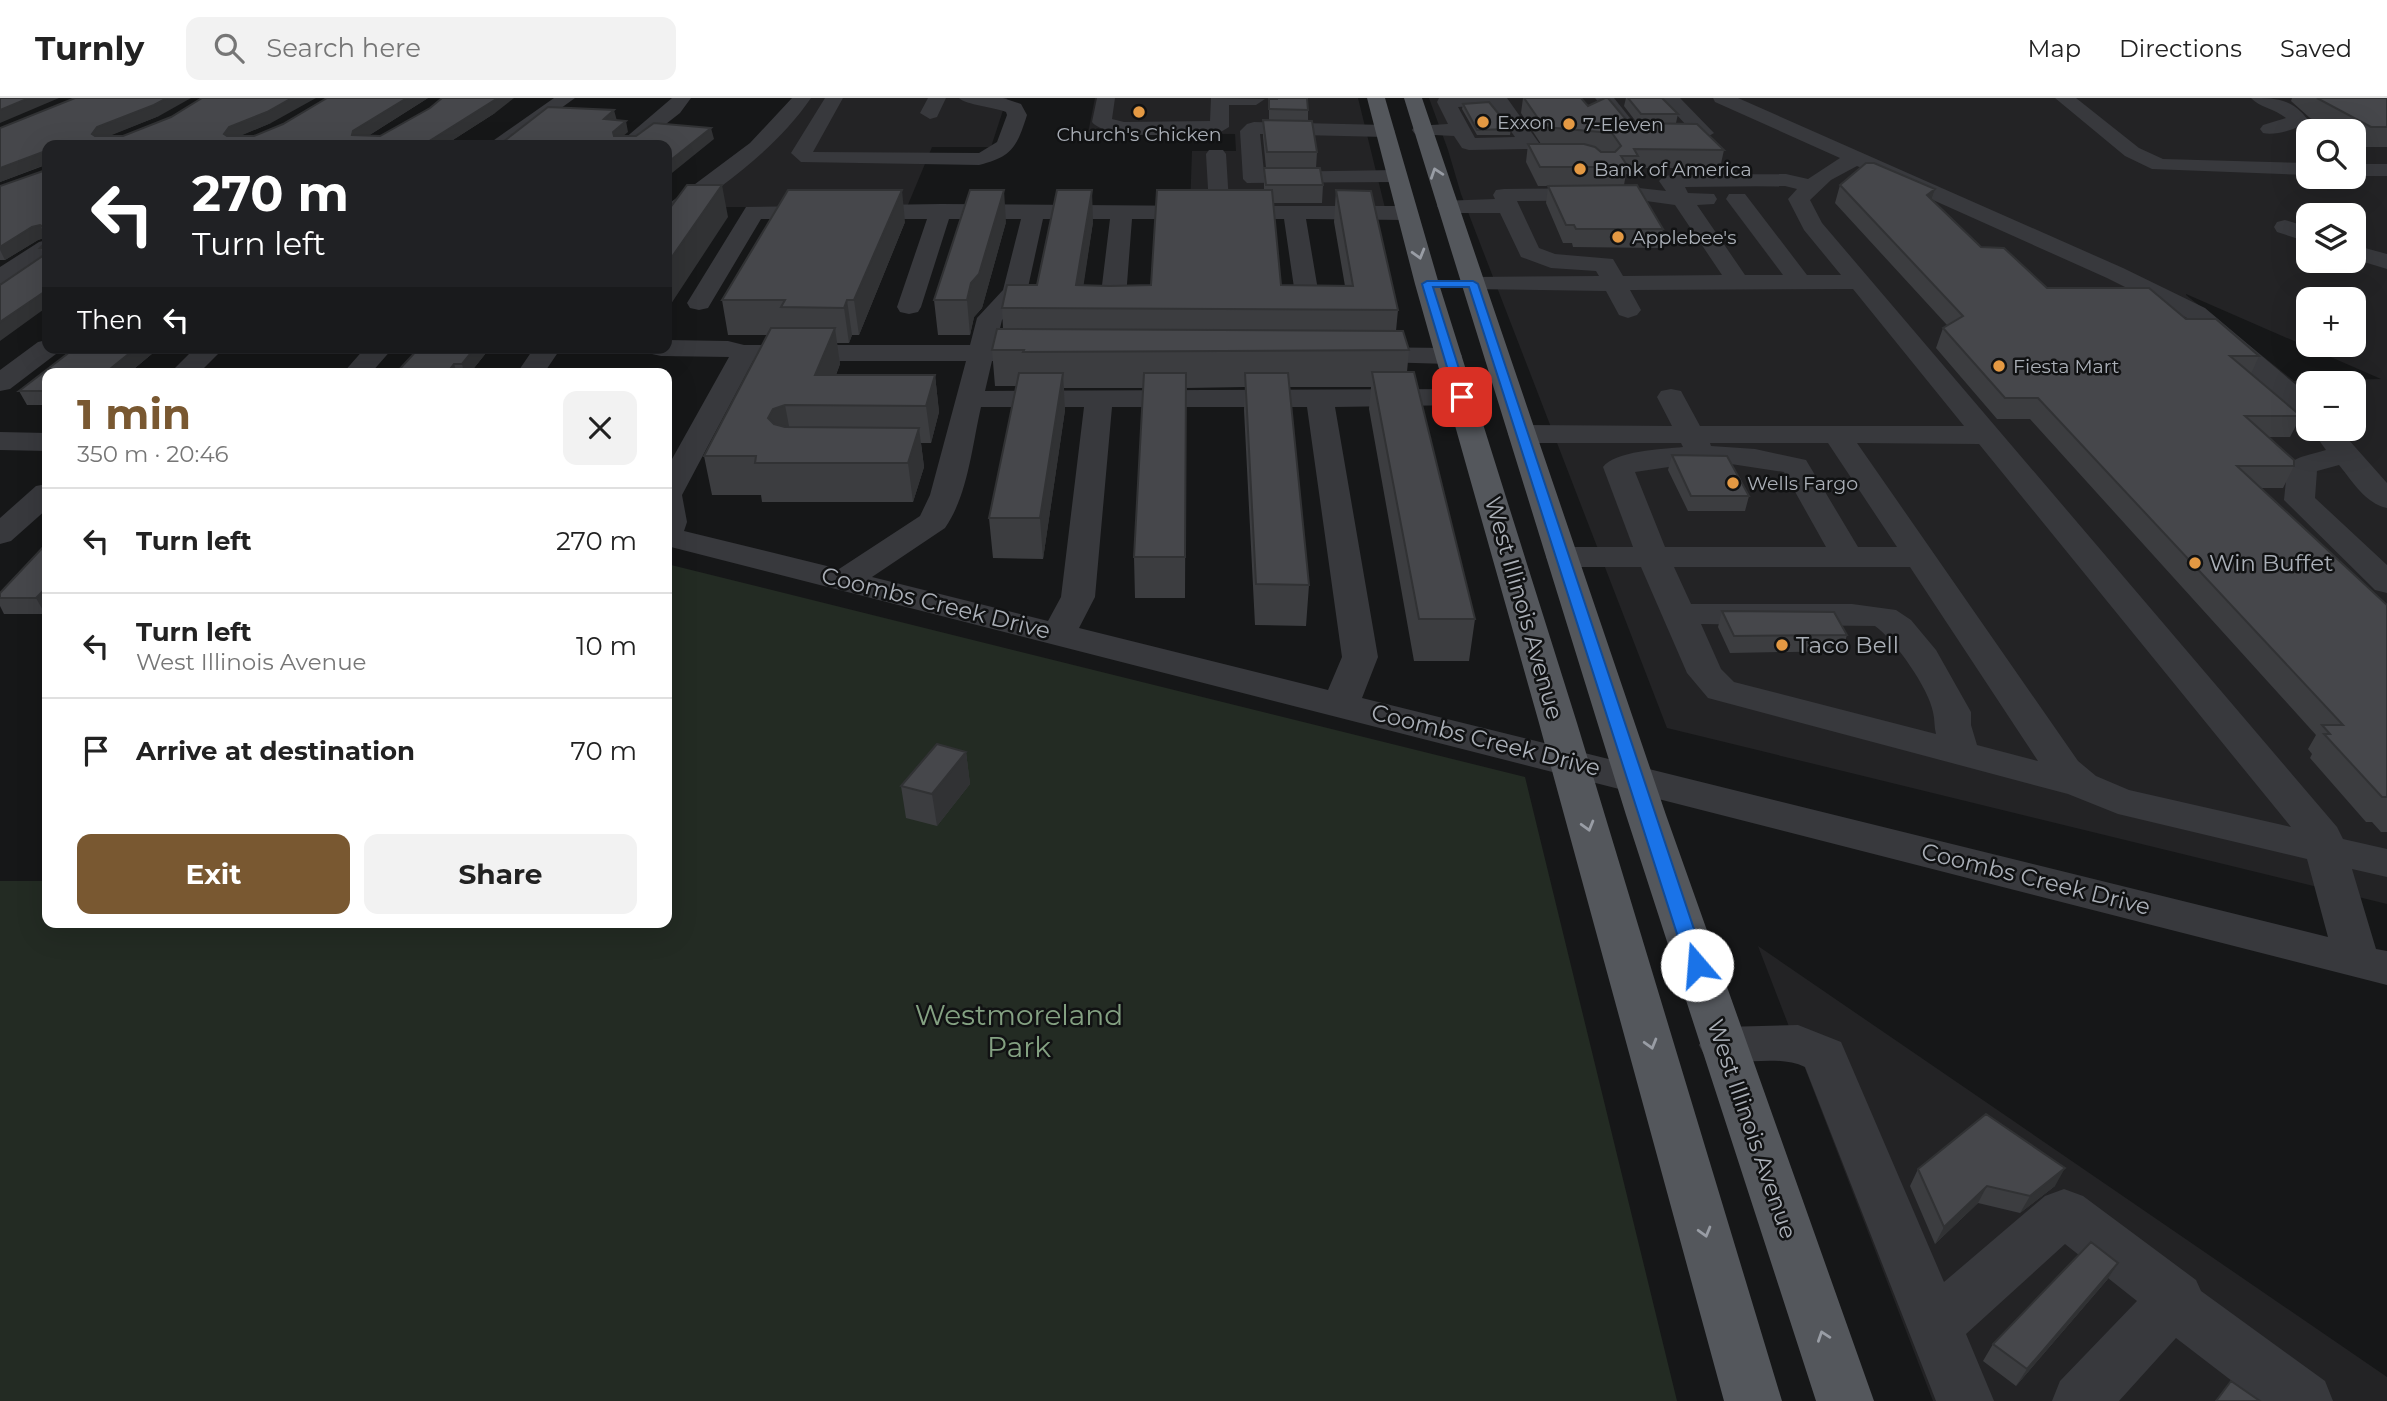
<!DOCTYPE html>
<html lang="en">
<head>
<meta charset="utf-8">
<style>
  body { margin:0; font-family:Montserrat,sans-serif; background:#f2f2f2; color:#222; height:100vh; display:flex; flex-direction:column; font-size:26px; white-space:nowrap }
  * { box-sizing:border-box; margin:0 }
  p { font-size:23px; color:#767676 }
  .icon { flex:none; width:38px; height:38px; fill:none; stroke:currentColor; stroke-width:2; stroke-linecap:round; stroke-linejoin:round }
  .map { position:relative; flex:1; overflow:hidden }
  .panel { position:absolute; left:42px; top:270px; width:630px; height:560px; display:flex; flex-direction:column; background:#fff; border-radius:14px; box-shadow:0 7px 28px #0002 }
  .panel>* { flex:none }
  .banner { position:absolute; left:42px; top:42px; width:630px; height:214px; border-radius:14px; box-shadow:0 7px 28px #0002; background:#202124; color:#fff; overflow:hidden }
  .tools { position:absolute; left:2296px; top:21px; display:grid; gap:14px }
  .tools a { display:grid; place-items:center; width:70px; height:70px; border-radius:14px; background:#fff; box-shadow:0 7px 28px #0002; font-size:35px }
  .pin { position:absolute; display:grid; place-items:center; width:60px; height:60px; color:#fff; margin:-30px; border-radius:14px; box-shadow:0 4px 10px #0006 }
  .me { position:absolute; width:77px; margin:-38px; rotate:342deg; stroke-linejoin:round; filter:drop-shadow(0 0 5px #0008) }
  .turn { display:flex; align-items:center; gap:24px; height:147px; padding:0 35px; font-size:32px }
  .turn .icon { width:91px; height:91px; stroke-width:2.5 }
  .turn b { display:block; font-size:49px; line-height:60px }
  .then { display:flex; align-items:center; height:66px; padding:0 35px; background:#0003; gap:14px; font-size:26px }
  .round { display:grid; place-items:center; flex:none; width:74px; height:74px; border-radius:14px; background:#f2f2f2 }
  .headline { display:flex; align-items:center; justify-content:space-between; height:119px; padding:0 35px }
  h1 { font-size:42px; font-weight:700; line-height:52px; color:#795831 }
  .cta { display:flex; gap:14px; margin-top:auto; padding:14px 35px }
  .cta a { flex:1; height:80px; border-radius:14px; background:#795831; color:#fff; font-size:28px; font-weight:700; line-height:80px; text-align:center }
  .cta a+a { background:#f2f2f2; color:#222 }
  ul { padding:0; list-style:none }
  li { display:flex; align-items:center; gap:21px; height:105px; padding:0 35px; border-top:2px solid #e0e0e0 }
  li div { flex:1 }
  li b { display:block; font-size:26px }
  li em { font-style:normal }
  header { display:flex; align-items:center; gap:42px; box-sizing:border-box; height:98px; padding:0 35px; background:#fff; border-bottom:2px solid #e0e0e0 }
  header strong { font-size:33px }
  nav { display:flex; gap:38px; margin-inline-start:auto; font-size:24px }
  .search { width:490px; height:63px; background:#f2f2f2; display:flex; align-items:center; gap:18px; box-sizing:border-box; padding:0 24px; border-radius:14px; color:#767676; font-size:26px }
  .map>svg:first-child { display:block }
</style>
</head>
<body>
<header>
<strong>Turnly</strong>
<div class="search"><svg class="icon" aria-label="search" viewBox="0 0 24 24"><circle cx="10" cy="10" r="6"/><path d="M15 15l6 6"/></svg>Search here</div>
<nav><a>Map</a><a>Directions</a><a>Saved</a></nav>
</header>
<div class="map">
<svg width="2387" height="1303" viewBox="0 0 2387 1303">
  <rect width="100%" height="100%" fill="#161718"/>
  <!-- built -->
  <path fill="#232325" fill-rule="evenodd" d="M809,0H1007L991,49H932L907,109H687Z
    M1095,0H1358L1385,110H1190L1192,53H1236L1235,36L1088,35Z
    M1429,0H2361L2387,14V806L1667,630L1461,96L1448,52ZM2308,33H2354V79H2308ZM2308,117H2354V163H2308ZM2186,197V196L2381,281L2294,283ZM2308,201H2354V247H2308ZM2308,285H2354V331H2308Z
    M1758,848L2387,1279V1303H1933Z"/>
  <!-- green -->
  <path fill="#232b23" d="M667,466L1525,679L1677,1303H0V783H47V824H667Z"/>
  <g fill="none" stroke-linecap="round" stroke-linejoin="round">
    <!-- minor -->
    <path fill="#38393d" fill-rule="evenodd" d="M554,0H575L510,47H487Z
      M672,0H691L680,15L639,47H617Z
      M792,0H811C776,51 725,86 675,122L667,124V107L750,45Z
      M825,0H843L813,54L979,55L997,44L1007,17L1006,14C994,9 966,7 959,0H1003L1021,6L1027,17C1017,49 1012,59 979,67L801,64L791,55Z
      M928,0H946L937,19L930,21L920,15Z
      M1097,0H1115L1112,21L1124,24L1210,23L1211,0L1265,1L1256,7H1229V29L1219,35C1193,35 1108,44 1092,24Z
      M1439,0H1507L1539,45L1536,49L1529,51L1469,52L1462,50L1454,38L1415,36L1412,32L1415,28L1448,26L1437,4ZM1489,7L1493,8L1515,39L1475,40L1458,9Z
      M1595,0H1614L1638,30L1688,29L1661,0H1680L1714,35L1704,41L1626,40Z
      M1713,0H1738L2123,170L2205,210L2308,297V319L2298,317L2187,220L2107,180L1857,68L1831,82L1810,102L1822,125L2337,729L2343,741L2387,751V779L2352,771L2376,851L2387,853V887L667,448V370L729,259L661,258L652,256L648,250H667V242L728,243L744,247H970L977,220L1003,192L1021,121H949L921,209L918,214L909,216L900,214L897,209L927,121H761L708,210L699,212L690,210L687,205L746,109L941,106L1209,108L1206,56L1209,52H1223L1226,56L1229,105L1227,108H1407L1415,110L1418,115L1415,120L1407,122L1306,121L1321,210L1318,215L1309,217L1300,215L1297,210L1284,121H1132L1125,212L1121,217L1112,220L1103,217L1099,212L1110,121H1043L1027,194L1002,222L996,247L1052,249L1056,255L1052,261L992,263L985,293L1462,291L1472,293L1476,299L1472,305L1462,307L1335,309L1378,559L1362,600L2328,839L2307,761L2118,716L2068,696L1708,600L1687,575L1641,469H1562L1550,466L1546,459L1550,452L1562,449H1633L1603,369C1614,353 1663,351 1683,349L1681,345H1522L1512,342L1508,336L1512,330L1522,327L1672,328L1657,299L1661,293L1671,291L1681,293L1700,328H1964L1853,191L1630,192L1641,212L1637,217L1628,220L1619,217L1606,193L1464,191L1461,186L1464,181L1473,179L1599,178L1596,173L1551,170L1521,159L1500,115H1448L1440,113L1437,108L1440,103L1495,101L1493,97L1496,92L1504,91L1639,90L1666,93L1659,83L1663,79L1670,77L1786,76L1808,81L1840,60L1715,4ZM1785,88L1797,91L1788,101L1804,132L1841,177H1807L1745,96H1729L1726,101L1783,177H1745L1697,107L1714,106L1717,101L1714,96L1688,95L1685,89ZM1639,102L1675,107L1722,177L1623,178L1613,161L1555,156L1539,150L1517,103ZM753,263H966L930,397L920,418L839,471L684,433L687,424L682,397ZM981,309H1084L1061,499L1048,523L872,479L945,430C968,397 972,348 981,309ZM1112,309H1307L1342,559L1328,592L1079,530L1095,499ZM1710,345H1828L1897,449H1858L1806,362L1755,351L1711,348ZM1857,345L1979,346L2291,729L2129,692L2096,678L2078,663ZM1731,366L1784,374L1826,449H1665L1635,374L1682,367ZM1674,469H1910L2038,663L1977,647L1971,627V614L1936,552L1911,522L1896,512L1852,506H1691ZM1701,526L1875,528C1895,542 1929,591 1933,614C1935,622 1934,629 1936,636L1734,584L1721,571Z
      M2055,0H2076L2139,50L2163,61L2308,65V77L2152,71L2125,58Z
      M2251,0C2275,0 2292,0 2308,22C2300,31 2275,38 2263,35L2260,31L2263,27L2286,20C2275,11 2259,9 2251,0Z
      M1254,24L1385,27L1395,33L1385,39L1260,36L1264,74L1397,72L1404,74L1407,78L1404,82L1397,84L1247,85L1243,81L1240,33L1247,26Z
      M2354,66H2387V78H2354Z
      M2285,122L2308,129V144L2277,134L2274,129L2277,124Z
      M47,142V159L9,184L0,186V169L39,144Z
      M2354,147L2387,156V171L2354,161Z
      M47,242V250H60L56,256L10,291L0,293V272L38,244Z
      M1355,249L1449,250L1458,252L1462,258L1458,264L1449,266L1346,263L1342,257L1346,251Z
      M195,250H224L199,275H170Z
      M365,250H393L371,275H343Z
      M534,250H561L544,275H517Z
      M2336,331L2340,332L2387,385V410C2365,405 2353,384 2339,367L2317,373L2315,400L2387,467V495L2375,492L2284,402C2289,358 2284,364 2326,352L2316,338L2320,332Z
      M0,334L47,335V353L0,352Z
      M47,386V411L11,443L0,446V420L36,388Z
      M1798,927L1841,944L1944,1184L2045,1098L2064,1091L2083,1098L2196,1182L2201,1193L2325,1283L2333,1303H2258L2176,1240L2119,1303H2052L2060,1283L2137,1203L2065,1146L1966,1236L1994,1303H1936L1805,969C1775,955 1738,970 1706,960L1699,947L1706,934L1723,929Z"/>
    <!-- major -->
    <path fill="#54575c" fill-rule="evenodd" d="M1367,0H1385L1439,186L1577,625L1782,1303H1724L1539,625L1415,186Z
      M1404,0H1422L1666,717L1874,1303H1816L1626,717Z"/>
  </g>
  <!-- wall -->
  <path fill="#3c3d40" d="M428,0L368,38H380L495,15L445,47H47V209L44,158L40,150L44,146V140L38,142L5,162H0V88L43,73V68L0,84V30L159,18L108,38H123L271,25L239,38H254Z
    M1523,0H1581L1588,8L1629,25H1637L1624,8L1626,0H1662L1678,16L1676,25L1724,52L1720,70H1636L1635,76H1626L1624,87L1663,131L1659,150L1573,149L1572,145H1563L1546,105L1548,88H1538L1526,64L1528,46H1541L1521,15Z
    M2292,0H2387V49H2362L2354,44V33H2333L2310,20L2291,3Z
    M1269,1L1308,12V23L1269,22Z
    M1463,6L1511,31L1510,37H1477L1462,11Z
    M1263,22L1317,54L1316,70L1323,87L1322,105H1273L1281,187L1345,188L1334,124L1336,92L1398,212L1396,233L1409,252L1407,274L1475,521L1469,563H1414L1369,311L1371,289H1289L1309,487L1306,528L1255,527L1244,312L1245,289L1186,290L1185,500H1135L1134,459L1144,290H1064L1065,312L1043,461L993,460L989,420L1017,288H995L992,252L1003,231L1002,210L1037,187L1093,124L1083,187H1151L1264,92V70H1266L1263,39Z
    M1840,87L1935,91L1932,102L1981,149L2047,190L2186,221L2259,258L2251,276L2301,318L2290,339H2269L2294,368L2283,390H2261L2387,507V734H2381L2372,724H2366L2310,660L2312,656L2308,651L2316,637L2030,321H1997L1936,250L1943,230L1947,227L1835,105Z
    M905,124L859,237H852L849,245H837L840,266L836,277H935L939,314L931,345H921L924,369L913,404H762L761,397H712L704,358L767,237H728L722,202Z
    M1006,124L982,210L974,219L970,237H938L934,202Z
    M75,250H159L129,275H47V307H27L19,293Z
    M419,250H490L470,275H396Z
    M1672,357L1749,398L1745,413H1688L1668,372Z
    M47,445L45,516H4L0,508V495Z
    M1722,513L1847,537L1842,553L1730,555L1718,529Z
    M966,654L970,686L937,728L906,720L901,688Z
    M1918,1071L2055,1088L2020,1115L1978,1105L1935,1146L1910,1088Z
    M2118,1165L2107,1182L2016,1288L1983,1263L1993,1246Z"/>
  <!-- shaded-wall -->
  <path fill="#313234" d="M29,0H59L0,25V12Z
    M167,0H191L159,18L102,41L97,47L92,36L97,29Z
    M292,0H316L271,25L233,41L228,47L224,36L229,29Z
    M407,0H428L357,45L352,37L353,33Z
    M498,0H514L495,15L445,47H423Z
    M614,12L617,23L604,21Z
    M626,23L628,34L615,45L613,34Z
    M711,30L714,41L667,79V65Z
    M43,54L47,66L0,84V70Z
    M722,87L728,119L667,212V166Z
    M1935,91L1929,109L1927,97Z
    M902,92L905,124L859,237L854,202Z
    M1004,92L1006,124L982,210L974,219L970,237L967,202L971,185Z
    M1092,92L1093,124L1080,211L1076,187Z
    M40,127L46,139L38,142L5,162L0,152V149L32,129Z
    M47,192V209L0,243V224Z
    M847,202L852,237L849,245L844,210Z
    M835,230L840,266L824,307L815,277Z
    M136,250H159L129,275H105Z
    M475,250H490L470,275H464L462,266Z
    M454,266L457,275H447Z
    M1063,275L1065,312L1043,461L1040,420Z
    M935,277L939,314L931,345L926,308Z
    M785,307L792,344L768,320L773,311Z
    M919,330L924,369L913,404L908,365Z
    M47,489V513L45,516L36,500Z
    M966,654L970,686L937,728L932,696Z
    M2065,1070L2055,1088L2020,1115L2030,1098Z
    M1987,1088L1978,1105L1935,1146L1944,1129Z
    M2118,1165L2107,1182L2016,1288L2027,1271Z"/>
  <!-- building -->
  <path fill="#46474b" stroke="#313234" stroke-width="2" d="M0,0H29L0,12Z
    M75,0H167L154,7L97,29L92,36L95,38H123L171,19L202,0H292L267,14L229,29L224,36L227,38H254L283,26L327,0H407L353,33L352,37L380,38L430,10L442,0H498L423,47H47V150H40L44,146V129L40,127L32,129L0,149V88L43,73V54L0,70V30Z
    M1277,0H1307L1308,12L1269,11V1H1277Z
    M1524,0H1581L1588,8L1605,0H1608L1629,25L1697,26L1724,52L1634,51L1638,58H1621L1628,69H1540L1528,46H1584L1595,49L1601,54H1615L1621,48L1612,35L1544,29Z
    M1628,0H1662L1678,16H1641Z
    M2317,0H2387V29H2371Z
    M1489,4L1511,31L1477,32L1463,6Z
    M548,9L614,12L604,21L626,23L613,34L614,38H636L654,25L711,30L667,65V47H499Z
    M1263,22L1312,23L1317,54H1267Z
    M1866,65H1874L1935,91L1927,97L1981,149L2004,150L2047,190H2149L2186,221H2216L2259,258H2230L2301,318H2245L2294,362V368H2237L2387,507V699H2382L2324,636H2330L2322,627H2343L2038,300H2005L1943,230L1963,218L1840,87Z
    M1264,70H1320L1323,87H1266Z
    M687,87H722L667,166V114Z
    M1637,87L1663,131H1576L1574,127H1566L1548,88Z
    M788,92H902L854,202H847L844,210L781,209L785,202H722Z
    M970,92H1004L979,176L971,185L967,202H934Z
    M1057,92H1092L1076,187L1110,188L1151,187L1157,92H1272L1281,187L1353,188L1336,92L1371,93L1398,212L1002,210L1007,187H1037Z
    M47,155V192L0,224V187Z
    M771,230H835L815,277H935L926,308L785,307L773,311L768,320L774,326L785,329L919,330L908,365H755L756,358H704Z
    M997,231L1403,233L1409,252L1023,254L1024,252H992Z
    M75,250H136L105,275H47V293H19Z
    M419,250H475L462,266H454L447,275H396Z
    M1372,274H1414L1475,521H1419Z
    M1019,275H1063L1040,420H989Z
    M1144,275H1186L1185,459H1134Z
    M1245,275H1288L1309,487L1256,486Z
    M1672,357L1727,358L1749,398H1691Z
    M47,445V489L36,500H0V495Z
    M1722,513L1834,514L1847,537L1734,538Z
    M937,646L966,654L932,696L901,688Z
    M1986,1016L2065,1070L2030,1098L1987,1088L1944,1129L1918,1071Z
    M2091,1144L2118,1165L2027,1271L1993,1246Z
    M2231,1283L2260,1303H2216Z"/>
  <!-- one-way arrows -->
  <defs><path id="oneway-chevron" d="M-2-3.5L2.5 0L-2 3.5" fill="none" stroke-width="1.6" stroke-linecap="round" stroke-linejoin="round" transform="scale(1.75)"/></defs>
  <g stroke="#999da5">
    <use href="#oneway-chevron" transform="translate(1436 75) rotate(-109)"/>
    <use href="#oneway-chevron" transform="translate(1419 156) rotate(74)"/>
    <use href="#oneway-chevron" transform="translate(1588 728) rotate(74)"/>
    <use href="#oneway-chevron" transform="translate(1651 946) rotate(74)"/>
    <use href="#oneway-chevron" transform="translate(1705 1134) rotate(74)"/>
    <use href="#oneway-chevron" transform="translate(1823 1238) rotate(-109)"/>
  </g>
  <!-- route -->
  <path fill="#1a73e8" stroke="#114b97" stroke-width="2" d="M1473,183L1478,186L1706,867L1703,872H1690L1687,867L1469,189H1433L1468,299L1462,302L1456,299L1422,186L1427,183Z"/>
  <!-- markers -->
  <g fill="#e49943" stroke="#111213" stroke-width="2.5">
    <circle cx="1139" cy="14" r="7"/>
    <circle cx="1483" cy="24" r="7"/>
    <circle cx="1569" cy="26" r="7"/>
    <circle cx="1580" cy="71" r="7"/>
    <circle cx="1618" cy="139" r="7"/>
    <circle cx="1999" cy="268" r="7"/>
    <circle cx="1733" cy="385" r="7"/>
    <circle cx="2195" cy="465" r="7"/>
    <circle cx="1782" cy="547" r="7"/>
  </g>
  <g text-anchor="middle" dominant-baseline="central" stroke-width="5" stroke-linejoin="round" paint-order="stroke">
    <!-- far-poi labels -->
    <g font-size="19" fill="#aaafb7" stroke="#111213" text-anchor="start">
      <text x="1497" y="24">Exxon</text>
      <text x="1583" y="26">7-Eleven</text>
      <text x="1139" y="36" text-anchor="middle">Church's Chicken</text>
      <text x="1594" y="71">Bank of America</text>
      <text x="1632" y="139">Applebee's</text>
      <text x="2013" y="268">Fiesta Mart</text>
      <text x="1747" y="385">Wells Fargo</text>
    </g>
    <!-- poi labels -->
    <g font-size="23" fill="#aaafb7" stroke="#111213" text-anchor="start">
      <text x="2209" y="465">Win Buffet</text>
      <text x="1796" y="547">Taco Bell</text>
    </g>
    <!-- street labels -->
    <g font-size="23" fill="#aaafb7" stroke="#111213">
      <text transform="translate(936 505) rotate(14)">Coombs Creek Drive</text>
      <text transform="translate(1524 510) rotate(74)">West Illinois Avenue</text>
      <text transform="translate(1486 642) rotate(14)">Coombs Creek Drive</text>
      <text transform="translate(2036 781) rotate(14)">Coombs Creek Drive</text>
      <text transform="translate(1752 1031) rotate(71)">West Illinois Avenue</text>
    </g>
    <!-- near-park labels -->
    <g font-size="28" fill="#84a182" stroke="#111213">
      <text x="1019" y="917">Westmoreland<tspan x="1019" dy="32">Park</tspan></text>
    </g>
  </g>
</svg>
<div class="tools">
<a><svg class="icon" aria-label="search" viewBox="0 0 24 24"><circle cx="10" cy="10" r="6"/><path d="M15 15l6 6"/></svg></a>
<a><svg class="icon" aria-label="layers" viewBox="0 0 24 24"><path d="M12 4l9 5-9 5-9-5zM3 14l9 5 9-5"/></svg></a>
<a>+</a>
<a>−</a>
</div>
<div class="pin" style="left:1462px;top:299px;background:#d93025"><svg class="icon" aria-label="arrive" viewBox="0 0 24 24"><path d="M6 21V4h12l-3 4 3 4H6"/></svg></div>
<svg class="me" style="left:1697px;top:867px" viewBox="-20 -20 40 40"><circle r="19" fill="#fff"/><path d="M0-13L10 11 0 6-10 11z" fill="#1a73e8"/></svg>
<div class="banner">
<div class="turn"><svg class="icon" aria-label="left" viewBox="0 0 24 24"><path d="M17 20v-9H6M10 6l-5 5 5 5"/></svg><div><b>270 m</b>Turn left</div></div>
<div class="then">Then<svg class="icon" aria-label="left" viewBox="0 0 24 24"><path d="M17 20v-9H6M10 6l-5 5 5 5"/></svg></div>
</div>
<section class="panel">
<div class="headline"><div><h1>1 min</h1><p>350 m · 20:46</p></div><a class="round"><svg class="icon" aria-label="close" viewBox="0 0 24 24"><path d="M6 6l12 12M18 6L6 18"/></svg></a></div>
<ul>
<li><svg class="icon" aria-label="left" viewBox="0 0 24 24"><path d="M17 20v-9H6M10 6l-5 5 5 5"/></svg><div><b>Turn left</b></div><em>270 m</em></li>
<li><svg class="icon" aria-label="left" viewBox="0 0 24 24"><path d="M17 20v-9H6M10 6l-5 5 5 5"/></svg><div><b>Turn left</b><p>West Illinois Avenue</p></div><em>10 m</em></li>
<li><svg class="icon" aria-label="arrive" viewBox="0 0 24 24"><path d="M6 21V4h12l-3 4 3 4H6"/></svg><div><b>Arrive at destination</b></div><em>70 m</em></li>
</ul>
<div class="cta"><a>Exit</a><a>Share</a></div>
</section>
</div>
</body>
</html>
